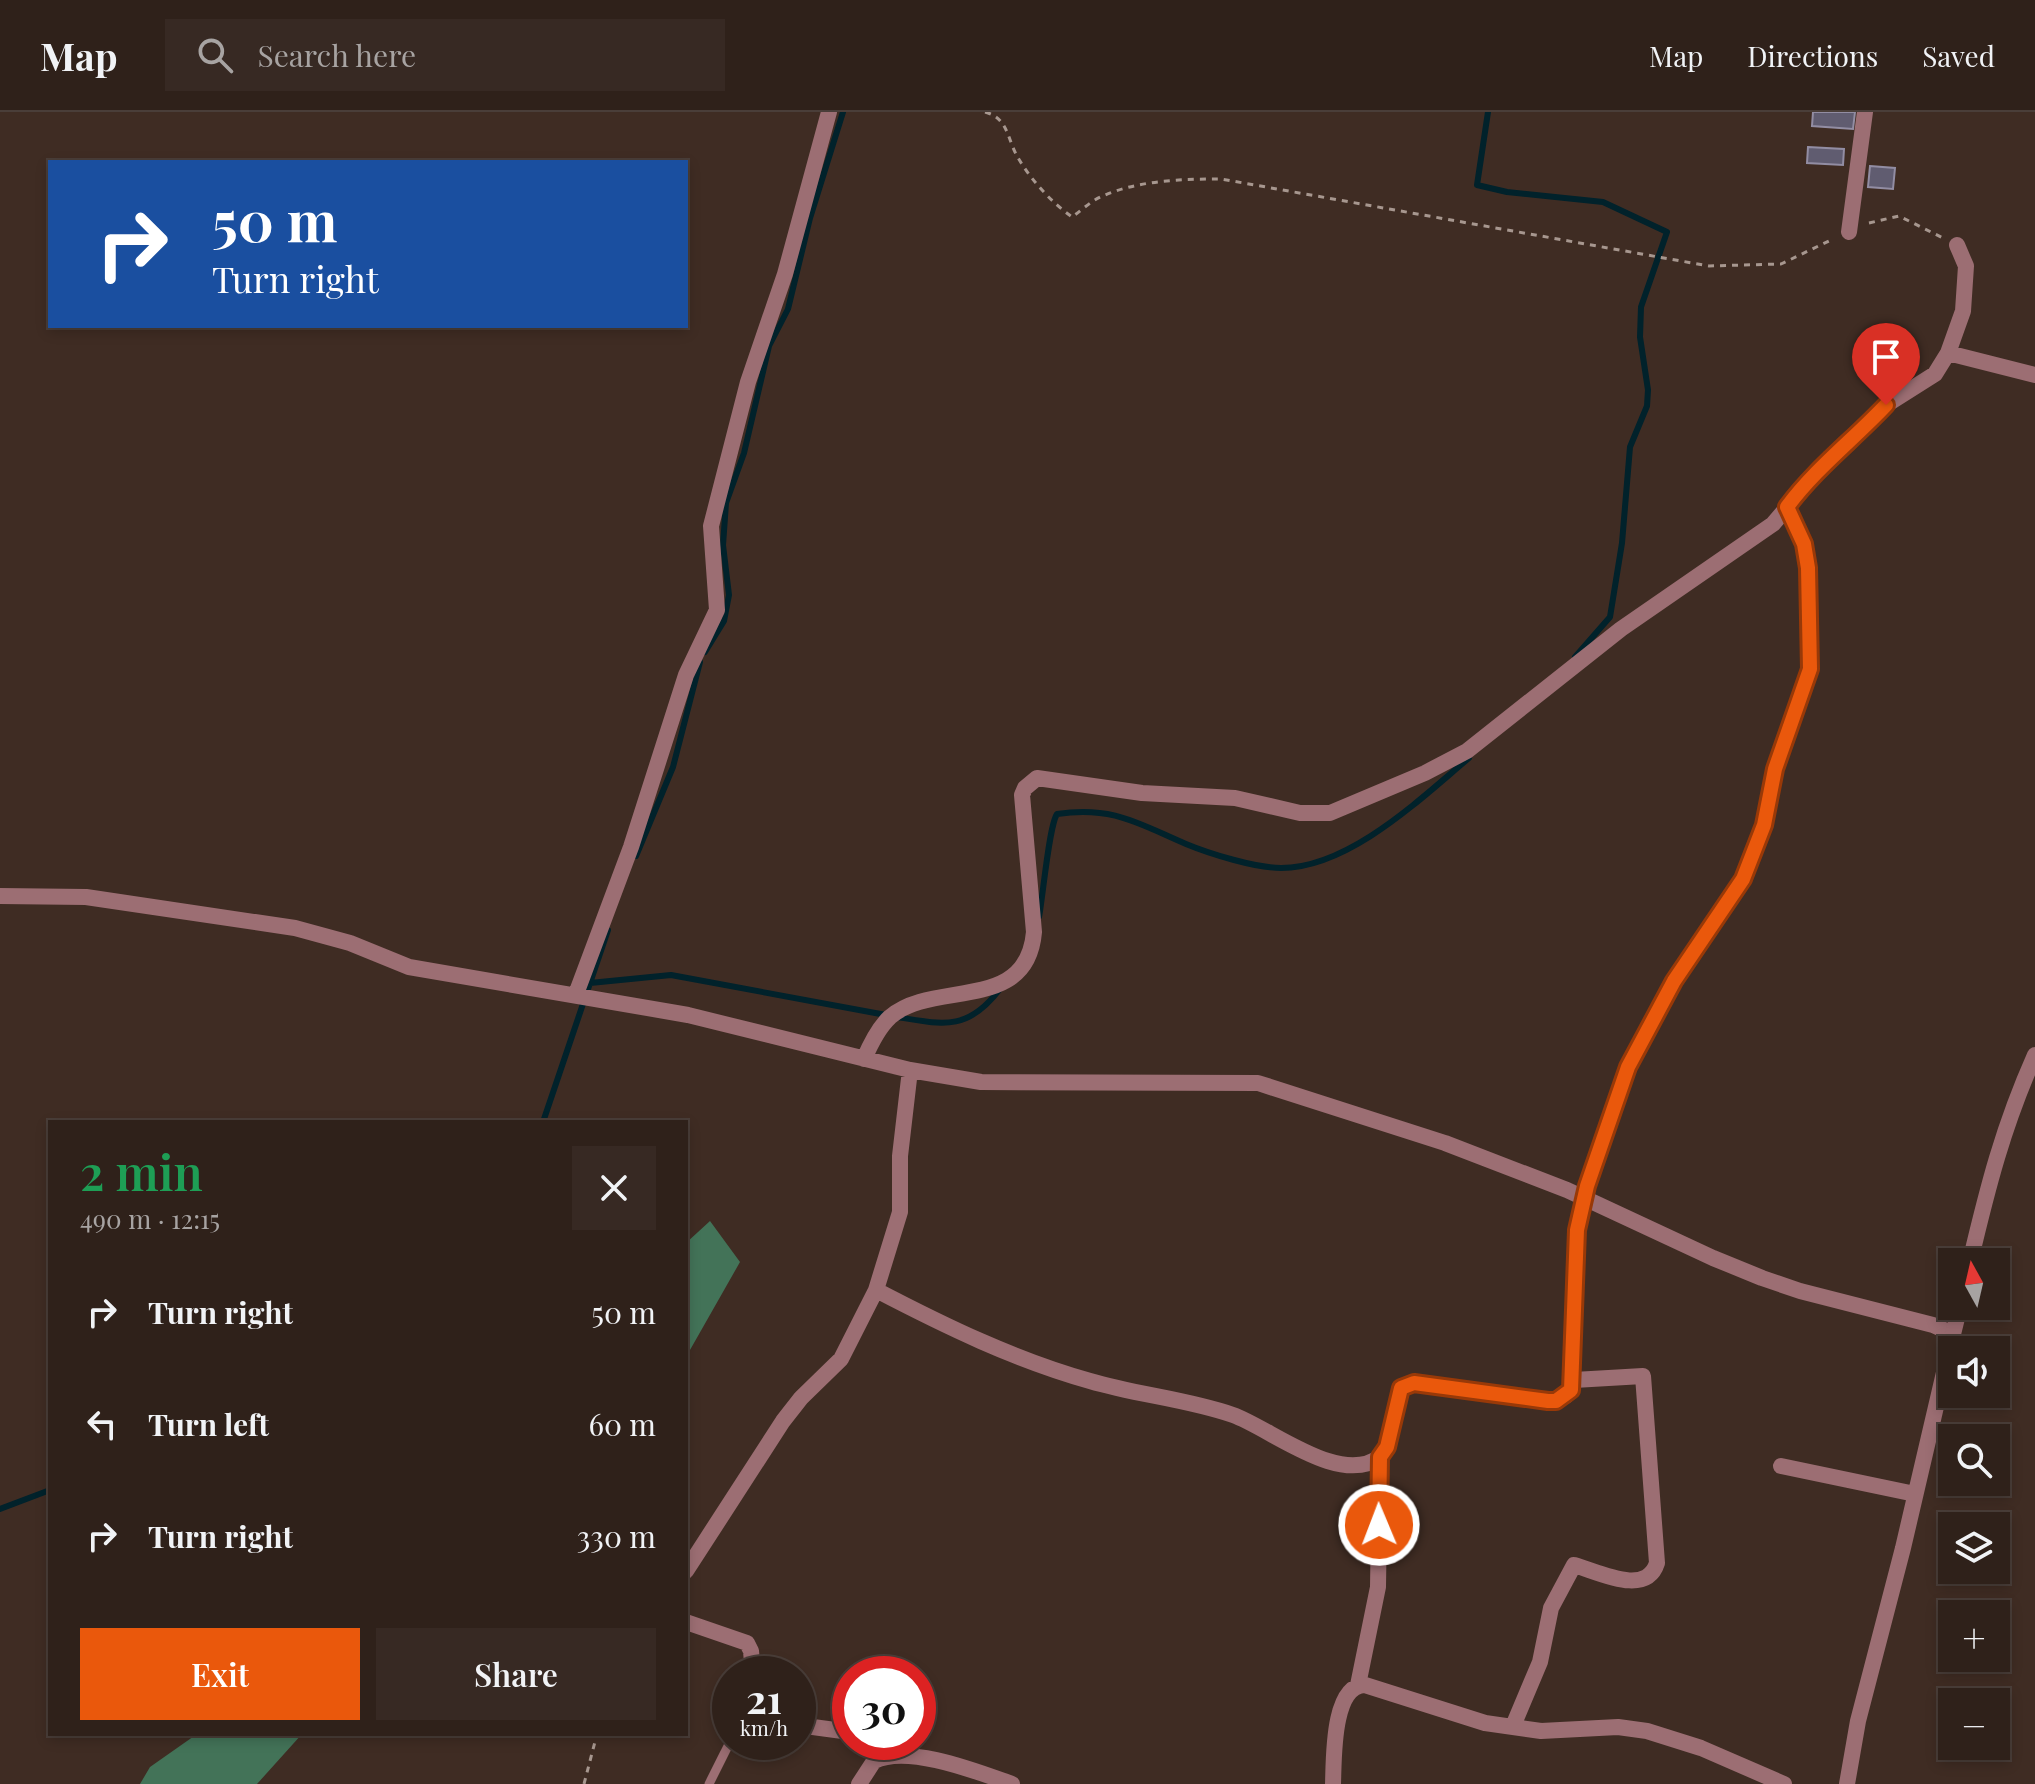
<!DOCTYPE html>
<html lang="en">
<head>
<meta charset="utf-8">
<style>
  body { margin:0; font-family:"Playfair Display",serif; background:#372923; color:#f1f3f6; height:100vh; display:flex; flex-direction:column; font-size:30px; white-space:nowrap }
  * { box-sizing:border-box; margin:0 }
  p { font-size:26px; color:#a7a3a2 }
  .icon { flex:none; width:44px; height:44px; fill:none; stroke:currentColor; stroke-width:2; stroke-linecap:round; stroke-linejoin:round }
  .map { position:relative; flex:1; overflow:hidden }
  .panel { position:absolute; left:48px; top:1008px; width:640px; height:616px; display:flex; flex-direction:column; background:#2f211a; border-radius:0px; box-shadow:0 4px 12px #0003,0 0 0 2px #4a3e39 }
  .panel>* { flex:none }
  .top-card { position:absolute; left:48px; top:48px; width:640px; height:168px; border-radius:0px; box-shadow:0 4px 12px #0003,0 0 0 2px #4a3e39; background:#1a4fa0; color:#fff; overflow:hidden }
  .needle { width:52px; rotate:352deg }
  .buttons { position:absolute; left:1938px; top:1136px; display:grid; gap:16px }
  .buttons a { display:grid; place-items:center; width:72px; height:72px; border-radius:0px; background:#2f211a; box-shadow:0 4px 12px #0003,0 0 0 2px #4a3e39; font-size:40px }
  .speed { position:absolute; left:712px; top:1544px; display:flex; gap:16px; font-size:40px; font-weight:700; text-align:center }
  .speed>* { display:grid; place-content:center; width:104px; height:104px; border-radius:50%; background:#2f211a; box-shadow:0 4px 12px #0003,0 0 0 2px #4a3e39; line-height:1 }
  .speed small { font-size:20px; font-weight:400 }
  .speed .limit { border:12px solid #d22; background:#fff; color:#111 }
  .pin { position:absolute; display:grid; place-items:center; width:68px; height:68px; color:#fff; margin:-82px -34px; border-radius:50% 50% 50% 0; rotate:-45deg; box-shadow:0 0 8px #0007 }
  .pin .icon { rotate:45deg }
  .me { position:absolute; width:88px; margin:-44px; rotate:359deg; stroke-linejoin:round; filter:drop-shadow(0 0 6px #0008) }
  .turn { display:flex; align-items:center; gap:28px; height:168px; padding:0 32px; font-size:36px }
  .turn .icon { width:104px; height:104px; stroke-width:2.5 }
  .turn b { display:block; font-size:56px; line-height:68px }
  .round { display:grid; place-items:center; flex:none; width:84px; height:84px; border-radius:0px; background:#372923 }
  .headline { display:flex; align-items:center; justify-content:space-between; height:136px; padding:0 32px }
  h1 { font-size:48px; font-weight:600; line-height:60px; color:#1e9e55 }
  .action { display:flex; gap:16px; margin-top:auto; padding:16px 32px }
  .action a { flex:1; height:92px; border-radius:0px; background:#ea580c; color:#fff; font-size:32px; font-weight:600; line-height:92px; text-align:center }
  .action a+a { background:#372923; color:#f1f3f6 }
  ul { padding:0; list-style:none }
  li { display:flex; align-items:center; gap:24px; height:112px; padding:0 32px }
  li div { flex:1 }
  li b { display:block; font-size:30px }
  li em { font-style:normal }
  header { display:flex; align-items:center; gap:48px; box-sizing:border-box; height:112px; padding:0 40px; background:#2f211a; border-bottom:2px solid #4a3e39 }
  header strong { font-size:38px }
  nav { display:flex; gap:44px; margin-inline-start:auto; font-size:28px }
  .search { width:560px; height:72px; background:#372923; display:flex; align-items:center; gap:20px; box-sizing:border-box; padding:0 28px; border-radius:0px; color:#a7a3a2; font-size:30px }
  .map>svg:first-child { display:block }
</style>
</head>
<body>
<header>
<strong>Map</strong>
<div class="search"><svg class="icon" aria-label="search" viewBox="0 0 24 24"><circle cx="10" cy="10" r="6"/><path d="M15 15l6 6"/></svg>Search here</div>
<nav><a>Map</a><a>Directions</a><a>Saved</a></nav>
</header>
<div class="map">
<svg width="2035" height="1672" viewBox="0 0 2035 1672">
  <rect width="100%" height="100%" fill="#3f2c23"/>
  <!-- forest -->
  <path fill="#437358" d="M710,1109L740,1150L686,1245V1131Z
    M197,1622H302L257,1672H140L150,1655Z"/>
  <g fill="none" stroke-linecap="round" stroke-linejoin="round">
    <!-- stream -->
    <path stroke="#01222b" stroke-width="6" d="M1488,0L1477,73L1507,80L1603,90L1667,120L1641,195L1640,225L1648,278L1647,294L1630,335L1622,431L1610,505L1575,545
      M705,540L724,509L729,483L723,433L726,391L744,341L769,234L788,197L810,106L843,0
      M636,744L673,655L700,550
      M1039,805C1043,784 1049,714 1057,702C1113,694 1137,711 1186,732C1210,742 1256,756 1281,756C1349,756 1420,687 1469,646
      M590,871L671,863L886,903
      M897,905C944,913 968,919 1000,877
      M543,1010L608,818
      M0,1397L50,1378"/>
  </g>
  <!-- building -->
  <path fill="#605c70" stroke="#928da3" stroke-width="2" d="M1813,0H1855L1853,17L1812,14Z
    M1808,35L1844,37L1843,53L1807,51Z
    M1870,54L1895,56L1893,77L1868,75Z"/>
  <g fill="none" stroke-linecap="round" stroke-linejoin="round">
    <!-- path -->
    <path stroke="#a7978f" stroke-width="3" stroke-dasharray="6 6" stroke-linecap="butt" d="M985,0C1008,6 1007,26 1017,44C1030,67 1051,90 1072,105C1082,98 1092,88 1103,84C1139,68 1183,67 1221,67L1709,154L1781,152L1833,127
      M1869,111L1899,104L1943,126
      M584,1672L597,1622"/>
    <!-- service -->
    <path stroke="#9c6e73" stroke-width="9" d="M709,1672L730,1630"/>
    <!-- minor -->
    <path stroke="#9c6e73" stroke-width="16" d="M1849,120L1865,0
      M1948,241L2035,263
      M0,784L86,785L295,816L350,831L409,855L688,903L910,958L981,970L1258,971L1445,1031L1567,1078L1713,1146L1762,1166L1800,1179L1933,1213L1953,1222L1903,1436L1858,1609L1847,1672
      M576,882L631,735L686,563L717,498L711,414L748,270L785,162L829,0
      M864,947C870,933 878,916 890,905C934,867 1027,902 1034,820L1022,683L1025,676L1037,666L1142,681L1235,686L1300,701H1330L1425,661L1467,639L1621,517L1773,412L1830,345L1854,326L1886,293L1935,262L1948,241L1963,199L1966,154L1957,133
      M876,1178C945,1214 1015,1248 1090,1269C1137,1283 1187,1287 1233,1303C1270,1316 1340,1375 1380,1345
      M1781,1354L1915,1382
      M686,1459L783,1309L801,1286L841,1247L876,1178L900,1100V1044L910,958
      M686,1510L747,1531L751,1539L753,1562
      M1358,1573L1378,1475L1380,1345L1387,1335L1401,1276L1414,1271L1548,1289L1566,1284L1571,1278L1577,1118L1587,1074L1628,955L1674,869L1743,767L1764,713L1775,657L1810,557L1808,456L1804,432L1787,395
      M798,1613L850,1620
      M1513,1614L1540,1550L1551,1496L1574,1453C1599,1460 1646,1485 1657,1451L1643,1264L1574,1268
      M869,1630L882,1645
      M859,1672L874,1649C908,1632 978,1660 1012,1672
      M1333,1672C1334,1647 1332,1573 1365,1573L1485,1611L1541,1619L1618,1615L1647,1619L1701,1636L1784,1672"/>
    <!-- tertiary -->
    <path stroke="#9c6e73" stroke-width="16" d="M1970,1150C1988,1074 2003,1015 2035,943
      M1953,1222L1960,1194"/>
  </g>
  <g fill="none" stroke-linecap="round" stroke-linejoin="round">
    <defs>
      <path id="route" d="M1379,1413L1380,1345L1387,1335L1401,1276L1414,1271L1548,1289H1556L1571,1278L1577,1118L1587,1074L1628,955L1674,869L1743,767L1764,713L1775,657L1810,557L1808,456L1804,432L1787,395C1816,356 1853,328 1886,293"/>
    </defs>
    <!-- route casing -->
    <use href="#route" stroke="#983908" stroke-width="20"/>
    <!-- route -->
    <use href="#route" stroke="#ea580c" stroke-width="14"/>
  </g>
</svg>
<div class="buttons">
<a><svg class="needle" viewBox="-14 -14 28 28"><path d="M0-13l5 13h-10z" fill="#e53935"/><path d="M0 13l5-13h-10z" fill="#a7a3a2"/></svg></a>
<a><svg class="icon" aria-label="sound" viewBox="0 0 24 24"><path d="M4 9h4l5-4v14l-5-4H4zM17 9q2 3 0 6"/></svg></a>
<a><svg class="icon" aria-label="search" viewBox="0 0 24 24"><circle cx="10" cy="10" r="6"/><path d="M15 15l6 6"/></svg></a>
<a><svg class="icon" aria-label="layers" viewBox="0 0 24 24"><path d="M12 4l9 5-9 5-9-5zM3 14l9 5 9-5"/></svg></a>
<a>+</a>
<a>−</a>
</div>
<div class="speed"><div>21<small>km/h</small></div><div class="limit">30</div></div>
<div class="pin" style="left:1886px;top:293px;background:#d93025"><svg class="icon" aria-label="arrive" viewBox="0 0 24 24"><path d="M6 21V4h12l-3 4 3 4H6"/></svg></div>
<svg class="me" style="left:1379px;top:1413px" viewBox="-20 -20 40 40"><circle r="17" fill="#ea580c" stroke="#fff" stroke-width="3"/><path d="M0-11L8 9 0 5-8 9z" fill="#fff"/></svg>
<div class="top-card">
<div class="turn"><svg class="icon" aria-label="right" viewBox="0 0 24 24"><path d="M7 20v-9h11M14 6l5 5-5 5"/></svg><div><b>50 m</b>Turn right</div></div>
</div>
<section class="panel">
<div class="headline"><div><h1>2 min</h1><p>490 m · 12:15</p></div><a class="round"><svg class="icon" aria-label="close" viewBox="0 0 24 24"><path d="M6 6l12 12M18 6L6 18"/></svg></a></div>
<ul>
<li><svg class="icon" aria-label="right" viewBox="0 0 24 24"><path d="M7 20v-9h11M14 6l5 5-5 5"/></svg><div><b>Turn right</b></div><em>50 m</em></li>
<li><svg class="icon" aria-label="left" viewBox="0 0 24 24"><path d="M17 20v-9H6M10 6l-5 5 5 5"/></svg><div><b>Turn left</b></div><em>60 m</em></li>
<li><svg class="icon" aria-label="right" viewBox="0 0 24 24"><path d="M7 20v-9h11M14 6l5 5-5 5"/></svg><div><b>Turn right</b></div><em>330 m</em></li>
</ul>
<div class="action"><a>Exit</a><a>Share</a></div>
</section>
</div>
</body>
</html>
